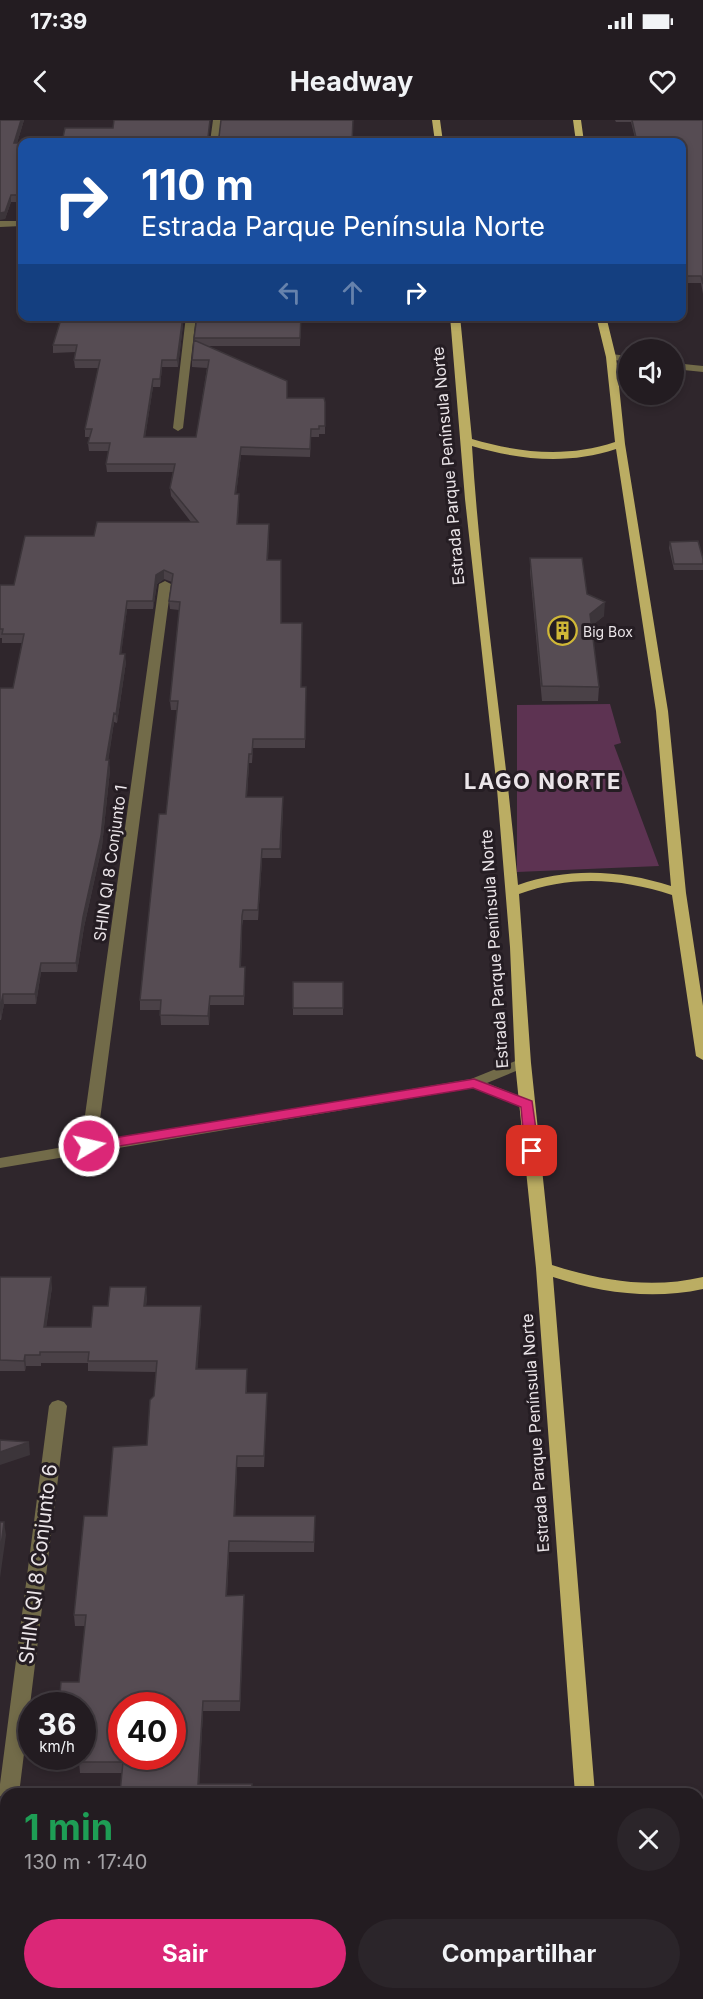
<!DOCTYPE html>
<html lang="pt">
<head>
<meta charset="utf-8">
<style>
  body { margin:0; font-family:Inter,sans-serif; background:#2b252a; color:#f1f3f6; height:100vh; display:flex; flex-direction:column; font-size:22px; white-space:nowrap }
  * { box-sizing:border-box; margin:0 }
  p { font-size:20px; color:#a3a1a5 }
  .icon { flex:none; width:33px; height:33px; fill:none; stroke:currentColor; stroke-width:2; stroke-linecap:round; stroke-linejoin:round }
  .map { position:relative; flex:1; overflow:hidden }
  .panel { position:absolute; left:0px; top:1668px; width:704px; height:212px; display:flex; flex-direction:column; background:#231c21; border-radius:18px 18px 0 0; box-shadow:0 3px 9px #0003,0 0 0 2px #403a3f }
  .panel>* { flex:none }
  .top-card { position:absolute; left:18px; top:18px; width:668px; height:183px; border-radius:12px; box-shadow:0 3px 9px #0003,0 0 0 2px #403a3f; background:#1a4fa0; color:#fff; overflow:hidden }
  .buttons { position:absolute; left:618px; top:219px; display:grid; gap:12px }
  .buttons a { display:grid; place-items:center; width:66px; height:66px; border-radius:50%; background:#231c21; box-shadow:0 3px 9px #0003,0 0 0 2px #403a3f; font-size:30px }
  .speed { position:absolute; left:18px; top:1572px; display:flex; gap:12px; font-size:30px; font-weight:700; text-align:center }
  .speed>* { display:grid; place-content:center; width:78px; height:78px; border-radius:50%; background:#231c21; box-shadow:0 3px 9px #0003,0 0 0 2px #403a3f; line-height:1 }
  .speed small { font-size:15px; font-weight:400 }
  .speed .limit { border:9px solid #d22; background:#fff; color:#111 }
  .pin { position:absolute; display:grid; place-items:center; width:51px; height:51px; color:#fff; margin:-26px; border-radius:12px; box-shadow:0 3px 9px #0006 }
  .me { position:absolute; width:66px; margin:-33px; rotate:81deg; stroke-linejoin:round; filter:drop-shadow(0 0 4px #0008) }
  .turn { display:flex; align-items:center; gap:21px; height:126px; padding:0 24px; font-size:27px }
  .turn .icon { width:78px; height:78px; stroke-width:2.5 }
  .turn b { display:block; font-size:42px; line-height:51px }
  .lanes { display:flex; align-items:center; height:57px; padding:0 24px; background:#0003; justify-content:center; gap:30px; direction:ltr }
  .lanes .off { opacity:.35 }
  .round { display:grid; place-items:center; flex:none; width:63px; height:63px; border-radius:32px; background:#2b252a }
  .summary { display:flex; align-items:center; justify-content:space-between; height:102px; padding:0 24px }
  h1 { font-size:36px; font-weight:700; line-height:45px; color:#1e9e55 }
  .action { display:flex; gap:12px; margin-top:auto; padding:12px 24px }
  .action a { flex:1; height:69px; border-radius:36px; background:#db2777; color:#fff; font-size:24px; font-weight:700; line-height:69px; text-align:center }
  .action a+a { background:#2b252a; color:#f1f3f6 }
  .status { display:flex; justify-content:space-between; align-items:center; height:42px; padding:0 30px; background:#231c21; direction:ltr }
  .status svg { height:16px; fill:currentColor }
  header { display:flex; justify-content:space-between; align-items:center; height:78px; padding:0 24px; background:#231c21; font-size:27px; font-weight:700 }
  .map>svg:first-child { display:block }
</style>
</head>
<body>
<div class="status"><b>17:39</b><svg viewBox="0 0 49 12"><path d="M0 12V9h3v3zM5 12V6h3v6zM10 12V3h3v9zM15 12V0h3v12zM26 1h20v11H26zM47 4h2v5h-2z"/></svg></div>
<header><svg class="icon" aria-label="back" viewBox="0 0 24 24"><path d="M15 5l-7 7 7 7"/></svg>Headway<svg class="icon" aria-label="heart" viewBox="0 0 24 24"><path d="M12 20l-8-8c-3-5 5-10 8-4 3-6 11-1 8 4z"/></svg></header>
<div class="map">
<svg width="703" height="1879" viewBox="0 0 703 1879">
  <rect width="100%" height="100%" fill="#2f262c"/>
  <!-- green -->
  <path fill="#5d3352" d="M610,584L621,623L614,625L659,746L517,752V585Z"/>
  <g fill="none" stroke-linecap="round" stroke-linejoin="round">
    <!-- minor -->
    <path fill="#726b49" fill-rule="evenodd" d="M213,0H221L218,22H210Z
      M0,101H22V106L0,107Z
      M186,196H196L183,308L178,311L173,308Z
      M611,234L628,236V242L608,239V235Z
      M674,243L703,246V252L674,249Z
      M165,461L171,464L97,1022L471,959L523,938L531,943L528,946L487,963L532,981L535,984L532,987H522L473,968L0,1048V1038L81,1024L159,464Z
      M58,1280L64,1282L67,1286L19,1674H6V1681L0,1676V1664L49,1286L52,1282Z
      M6,1688V1752L0,1754V1690Z"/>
    <!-- major -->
    <path fill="#bbad63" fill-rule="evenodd" d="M432,0H440L443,22H435Z
      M573,0H581L584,22H576Z
      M450,196H460L472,319C520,333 567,338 615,322L606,237L596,196H606L616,237L625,324L668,591L686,773L703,886V940L696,936L672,775C621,758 570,755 519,774L531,943L552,1145C602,1161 651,1169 703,1157V1169C652,1180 602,1173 553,1157L595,1674H575L536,1148L515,943L510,827L497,669L465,379ZM472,326C520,340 568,345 616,329L656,591L671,766C622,750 568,747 518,765C505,619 481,473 472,326Z
      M591,1874H613L614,1879H592Z"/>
  </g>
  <!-- wall -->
  <path fill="#4a4147" d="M0,0H24L17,23H22V82H11L5,99Z
    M615,0H703V174L701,163H681V22H636L631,2H616Z
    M22,124V147H19L18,140Z
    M62,196H184L178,247H162L160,267H153L145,317H196L207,248L192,247V240L197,196H301L300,226H207L287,278L325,282V314H319V317H311L310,337L241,335L236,374H239L238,404L269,413L268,440L281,503L301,567H306L305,628H253L252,643H249L247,677L283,686L281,738H262L258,800H243L242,806L241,847L245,857L244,885H210L209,905H161L160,890H140V880L166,694L177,590H171L170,581L179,490L170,489L169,481L172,462L164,459L157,464L153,489H127L121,534L126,542L117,603L114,602L108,640L110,650L102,726L84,807L77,852H41L36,884H4L1,900H0V568H13L22,523H2V518H0V465H14L94,416L191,402L171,376L170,368L173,352H107L106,344L109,331H89L88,323L90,317H85V309L98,248H75L74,240L76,232L53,233V225Z
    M670,422L703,439V450H674L669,428Z
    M530,438L587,474L604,496L591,506L599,567L598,581H542L530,452Z
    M293,862H343V895H293Z
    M0,1157L52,1167L46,1207H91L108,1186L147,1177L146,1186L201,1197L197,1249H247V1273H267L264,1347H237L235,1396H315L314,1432H229L227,1475L244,1486L240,1591H203L199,1664L252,1674H120L122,1653H80L79,1642L82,1636V1586L79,1562L85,1506H75L74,1495L107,1396L147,1325L154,1276L156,1252L88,1251V1243H41V1246H26L25,1251H0Z"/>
  <!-- shaded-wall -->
  <path fill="#3c353a" d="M21,0H24L15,30L14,23Z
    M11,75V82L5,99L0,100V93Z
    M183,196H184L178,247L177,240Z
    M162,240V247L160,267V259Z
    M153,259V267L144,325V317Z
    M241,327V335L235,383V374Z
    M164,450V459L157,464L153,489V481L156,455Z
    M127,481V489L120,543V534Z
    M605,482L604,496L589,508L590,494Z
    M125,534L126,542L117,603L116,594Z
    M114,593V602L107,650L106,640Z
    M249,634V643L246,686V677Z
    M109,640L110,650L102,726L84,807L77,852L76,843L83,797Z
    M283,677V686L281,738L280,729Z
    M262,729V738L258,800V790Z
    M41,843V852L36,884L35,874Z
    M3,874L4,884L1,900L0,890Z
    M210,876V885L209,905L208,896Z
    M51,1157L52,1167L45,1217L44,1207Z
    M146,1167L147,1177L145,1196L144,1186Z
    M201,1186V1197L197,1259L196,1249Z
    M25,1235L26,1246L25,1251L24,1241Z
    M267,1273V1284L264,1347V1336Z
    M29,1322L30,1335L0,1345V1332Z
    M237,1336V1347L235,1407L234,1396Z
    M4,1402L6,1415L0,1458V1434Z
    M229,1421V1432L226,1486V1476Z
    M244,1475V1486L240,1591V1581Z
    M203,1581V1591L199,1674L198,1664Z"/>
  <!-- building -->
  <path fill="#564c53" stroke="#3c353a" stroke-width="1.5" fill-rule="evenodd" d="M0,0H21L14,23H22V75H11L5,92L0,93Z
    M114,0H210L208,17H219L221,0H353L352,22H62L65,8H113Z
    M632,0H703V164L701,156H681V22H637Z
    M22,124V140H18Z
    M62,196H183L177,240H162L160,259H153L144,317H196L209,240H192L194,220L287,261V278H324L325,282V306H319V309H311L310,329L241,327L235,374H239L237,404H269L267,440H281V503H302L301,567H306L305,619H253L252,634H249L246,677H283L280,729H262L258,790H243L242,796L240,847H245L244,876H210L208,896L160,895L161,880H140L159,694H166L178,581H170L180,482L169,481L173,454L164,450L156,455L153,481H127L120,534H125L116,594L114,593L106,640H109L101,716L83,797L76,843H41L35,874H3L0,890V568H13L24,514H2L3,509H0V465H14L25,416H94L97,402H198L170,368L175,344H106L110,323H88L92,309H85L100,240H74L77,225H53Z
    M197,196H301L300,218H194Z
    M698,421L703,439V444H674L670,422Z
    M530,438H582L587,474L605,482L590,494L599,567L542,566Z
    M293,862H343V888H293Z
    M0,1157H51L44,1207H91L93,1186H108L110,1167H146L144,1186H201L196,1249H247L246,1273H267L264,1336H237L234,1396H315L314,1422L229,1421L226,1476L244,1475L240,1581H203L198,1664H252L251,1674H147V1673H120L123,1642H79V1636H82V1602L84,1590H82V1586H59L61,1562H79L86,1495H74L84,1396H107L113,1327L147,1325L150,1280L154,1276L157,1241H88L89,1232H40V1235H25L24,1241L0,1240ZM122,1586H172V1636H122Z
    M0,1320L29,1322L0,1332Z
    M0,1402H4L0,1434Z
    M34,1874H288V1879H34Z"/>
  <!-- route -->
  <path fill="#db2777" stroke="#8e194d" stroke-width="1.5" d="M474,959L532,981L539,1031L537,1034H527L525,1031L521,987L473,968L89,1031L82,1026L89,1022Z"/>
  <!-- icons -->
  <defs>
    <symbol id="building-ring" viewBox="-11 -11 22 22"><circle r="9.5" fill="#251d23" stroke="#d0b837" stroke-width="1.5"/><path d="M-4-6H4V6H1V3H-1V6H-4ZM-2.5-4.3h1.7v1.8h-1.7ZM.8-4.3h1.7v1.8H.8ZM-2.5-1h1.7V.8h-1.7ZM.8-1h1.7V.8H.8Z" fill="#d0b837"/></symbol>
  </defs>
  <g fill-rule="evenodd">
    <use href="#building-ring" x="546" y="494" width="33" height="33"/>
  </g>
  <g text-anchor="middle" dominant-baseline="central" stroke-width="6" stroke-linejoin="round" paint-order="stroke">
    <!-- far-poi labels -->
    <g font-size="14" fill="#ebe5e9" stroke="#251d23" text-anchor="start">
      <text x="583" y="511">Big Box</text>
    </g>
    <!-- street labels -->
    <g font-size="16" fill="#ebe5e9" stroke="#251d23">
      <text transform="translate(448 346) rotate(-95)">Estrada Parque Península Norte</text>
      <text transform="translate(110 743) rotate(-82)">SHIN QI 8 Conjunto 1</text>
      <text transform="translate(494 829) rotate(-94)">Estrada Parque Península Norte</text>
      <text transform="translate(535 1313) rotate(-94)">Estrada Parque Península Norte</text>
    </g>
    <!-- near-street labels -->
    <g font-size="20" fill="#ebe5e9" stroke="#251d23">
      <text transform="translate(38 1444) rotate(-83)">SHIN QI 8 Conjunto 6</text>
    </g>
    <!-- district labels -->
    <g font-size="22" font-weight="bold" letter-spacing="1.5" fill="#ebe5e9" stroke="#251d23">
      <text x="543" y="661">LAGO NORTE</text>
    </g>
  </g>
</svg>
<div class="buttons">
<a><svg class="icon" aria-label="sound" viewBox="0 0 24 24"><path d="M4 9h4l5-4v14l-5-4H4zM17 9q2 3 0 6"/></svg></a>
</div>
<div class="speed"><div>36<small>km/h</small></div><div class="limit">40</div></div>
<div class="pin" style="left:532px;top:1031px;background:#d93025"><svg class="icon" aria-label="arrive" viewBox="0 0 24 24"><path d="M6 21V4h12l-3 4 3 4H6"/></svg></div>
<svg class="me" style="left:89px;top:1026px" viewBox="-20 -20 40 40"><circle r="17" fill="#db2777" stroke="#fff" stroke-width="3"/><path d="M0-11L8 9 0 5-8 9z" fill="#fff"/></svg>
<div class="top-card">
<div class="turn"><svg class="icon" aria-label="right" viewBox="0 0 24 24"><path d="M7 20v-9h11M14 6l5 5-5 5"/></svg><div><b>110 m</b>Estrada Parque Península Norte</div></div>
<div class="lanes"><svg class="icon off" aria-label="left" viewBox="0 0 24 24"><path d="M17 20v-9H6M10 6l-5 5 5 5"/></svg><svg class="icon off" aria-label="ahead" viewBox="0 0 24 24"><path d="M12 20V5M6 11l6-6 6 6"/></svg><svg class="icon" aria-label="right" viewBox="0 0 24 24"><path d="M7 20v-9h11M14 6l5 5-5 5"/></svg></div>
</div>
<section class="panel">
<div class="summary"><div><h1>1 min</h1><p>130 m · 17:40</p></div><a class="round"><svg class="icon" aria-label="close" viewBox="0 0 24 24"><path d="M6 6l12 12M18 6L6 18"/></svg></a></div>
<div class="action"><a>Sair</a><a>Compartilhar</a></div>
</section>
</div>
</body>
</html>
